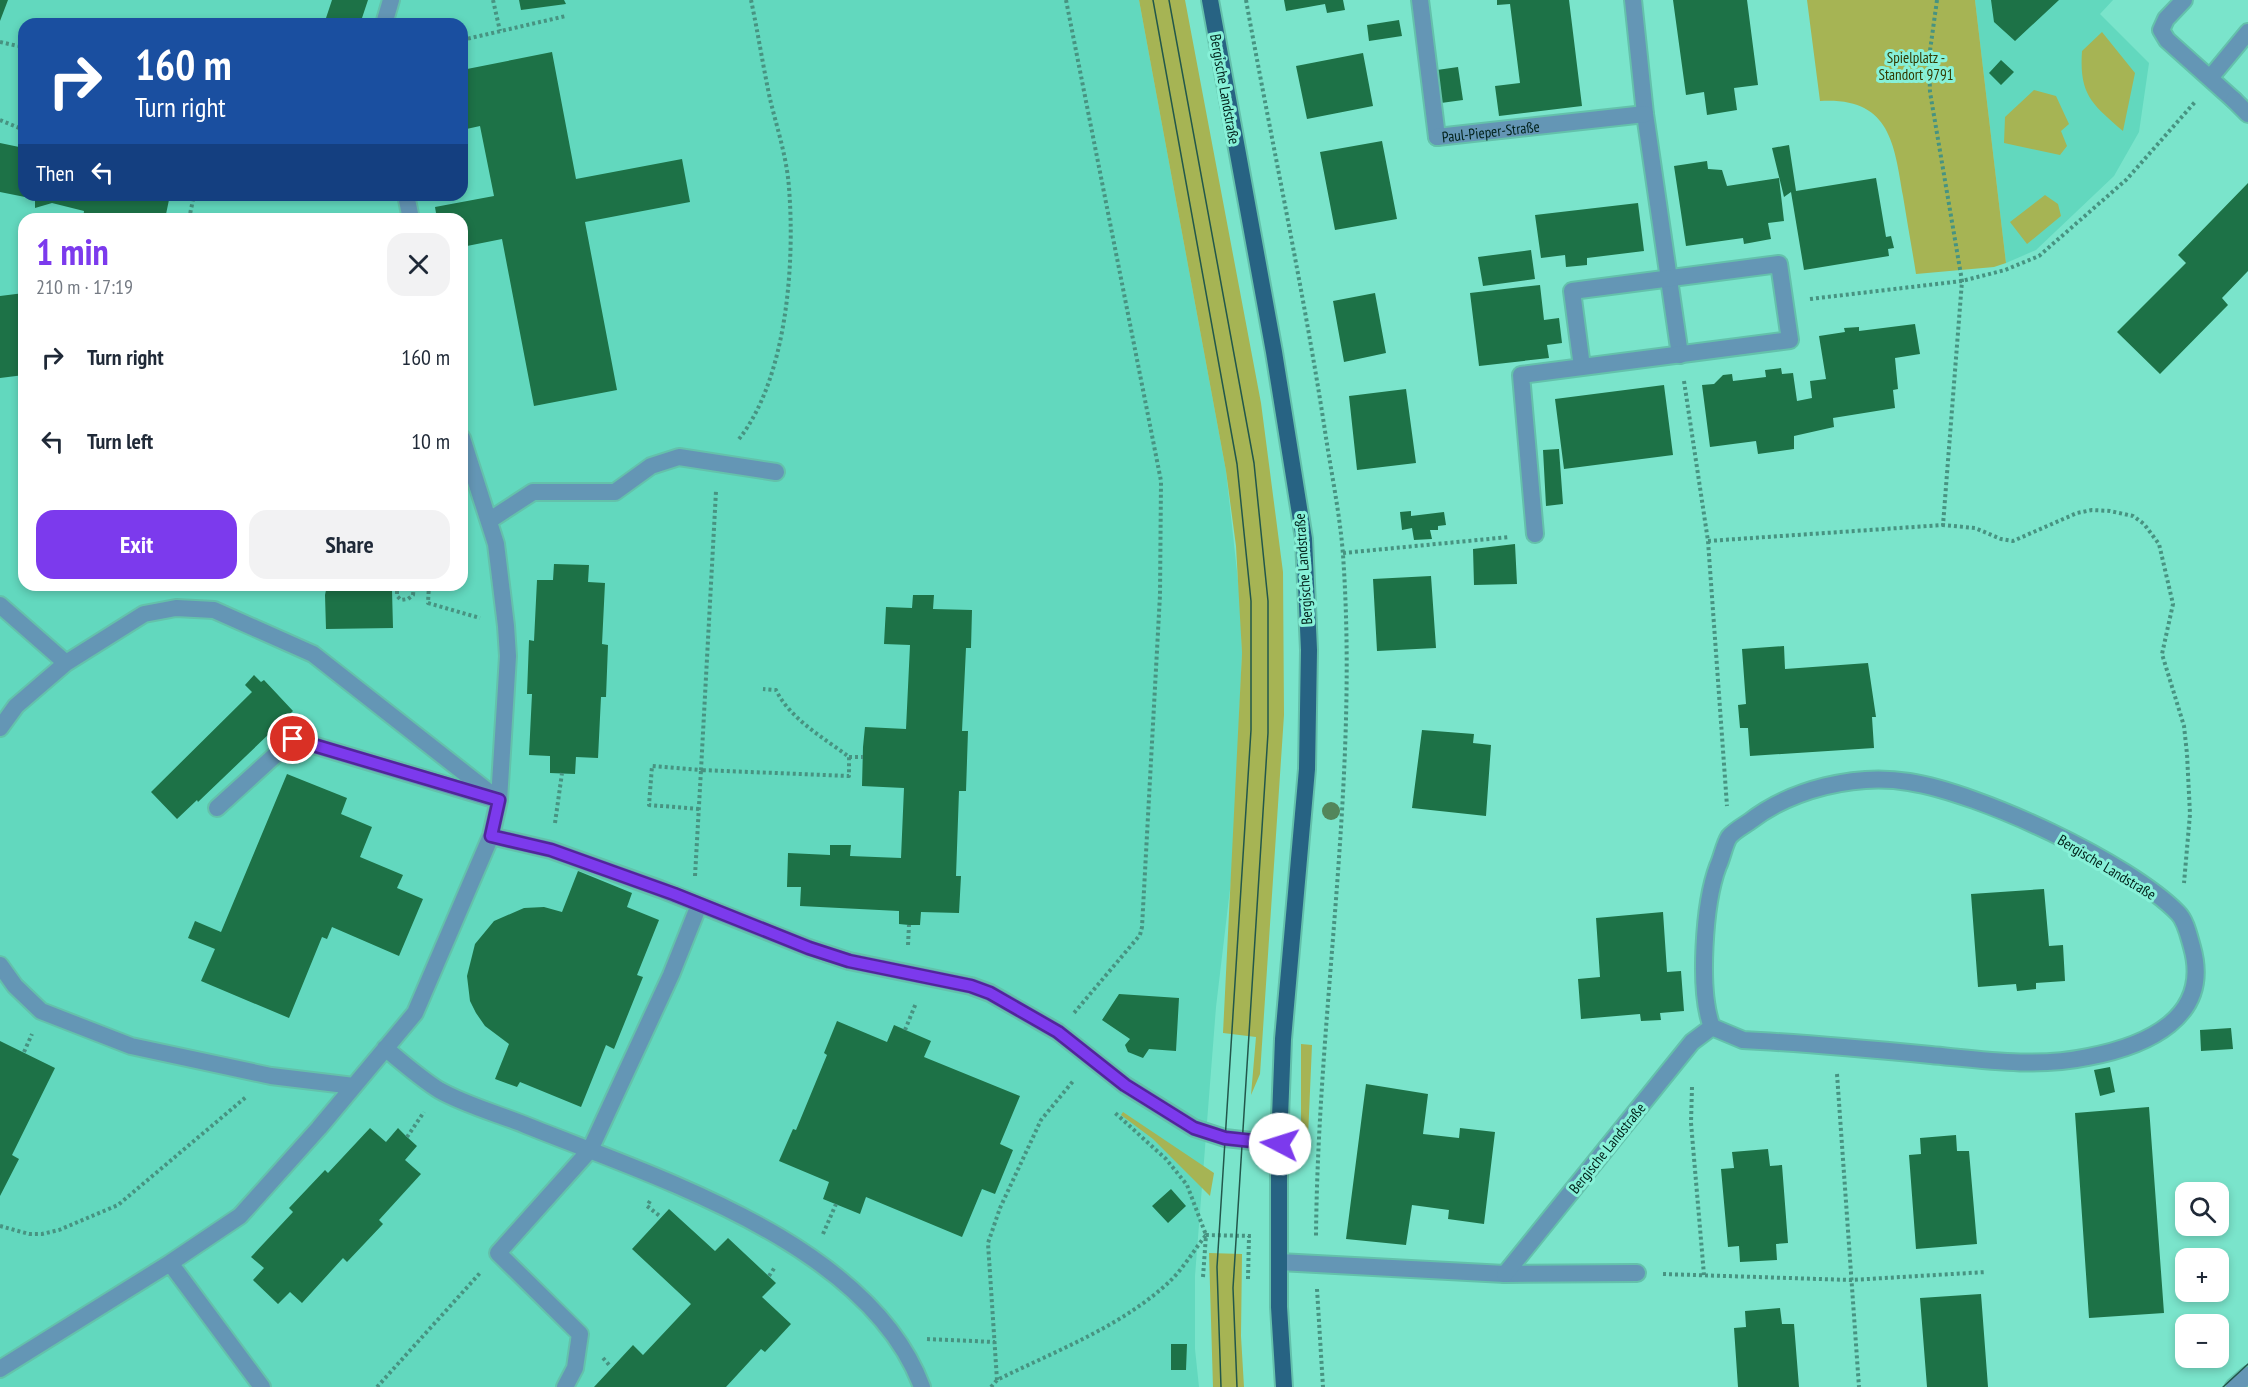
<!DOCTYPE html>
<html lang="en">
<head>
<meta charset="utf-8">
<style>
  body { margin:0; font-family:"PT Sans Narrow",sans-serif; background:#f2f2f3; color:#1f2937; height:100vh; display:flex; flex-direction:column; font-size:22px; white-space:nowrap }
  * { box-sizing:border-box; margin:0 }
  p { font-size:20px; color:#747a83 }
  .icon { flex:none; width:33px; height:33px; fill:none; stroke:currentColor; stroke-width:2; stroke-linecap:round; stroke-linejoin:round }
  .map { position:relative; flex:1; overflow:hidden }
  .details { position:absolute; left:18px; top:213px; width:450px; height:378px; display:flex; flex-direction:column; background:#fff; border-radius:18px; box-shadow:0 3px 9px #0003 }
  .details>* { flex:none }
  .hud { position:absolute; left:18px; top:18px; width:450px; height:183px; border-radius:18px; box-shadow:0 3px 9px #0003; background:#1a4fa0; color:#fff; overflow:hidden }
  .buttons { position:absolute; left:2175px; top:1182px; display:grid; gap:12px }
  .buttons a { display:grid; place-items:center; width:54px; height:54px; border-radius:12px; background:#fff; box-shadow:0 3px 9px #0003; font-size:30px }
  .pin { position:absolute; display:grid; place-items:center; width:51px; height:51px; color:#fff; margin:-26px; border:3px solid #fff; border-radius:50%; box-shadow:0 2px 6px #0007 }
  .me { position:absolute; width:66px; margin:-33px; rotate:275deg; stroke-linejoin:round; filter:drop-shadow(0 0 4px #0008) }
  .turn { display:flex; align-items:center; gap:21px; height:126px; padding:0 18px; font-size:27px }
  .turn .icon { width:78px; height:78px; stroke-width:2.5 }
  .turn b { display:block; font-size:42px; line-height:51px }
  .then { display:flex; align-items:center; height:57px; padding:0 18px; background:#0003; gap:12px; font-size:22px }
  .round { display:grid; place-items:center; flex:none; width:63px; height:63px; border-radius:18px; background:#f2f2f3 }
  .summary { display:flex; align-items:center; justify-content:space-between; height:102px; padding:0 18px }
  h1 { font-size:36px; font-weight:600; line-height:45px; color:#7c3aed }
  .button { display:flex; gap:12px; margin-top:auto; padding:12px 18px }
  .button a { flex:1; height:69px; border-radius:18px; background:#7c3aed; color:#fff; font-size:24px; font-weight:600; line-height:69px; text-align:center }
  .button a+a { background:#f2f2f3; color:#1f2937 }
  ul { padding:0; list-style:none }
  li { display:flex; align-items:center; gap:18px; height:84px; padding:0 18px }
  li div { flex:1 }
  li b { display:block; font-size:22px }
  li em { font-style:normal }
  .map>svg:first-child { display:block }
</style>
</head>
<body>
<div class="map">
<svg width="2248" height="1387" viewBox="0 0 2248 1387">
  <rect width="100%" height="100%" fill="#7ae4cb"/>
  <!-- built -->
  <path fill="#62d8be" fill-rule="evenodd" d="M0,0H1139L1226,471L1240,599L1242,653L1233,864L1216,1007L1195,1276V1349L1199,1387H0ZM24,24H462V195H24ZM24,219H462V585H24Z
    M1975,0H2113L2100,14L2149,63L2139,132L2114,176L2036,250L2006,263Z"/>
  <!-- green -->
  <path fill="#a6b454" d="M1139,0H1185L1261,403L1283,572L1284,715L1260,1074L1251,1095L1256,1037L1223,1033L1242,653L1236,546L1226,471Z
    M1807,0H1975L2006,263L1994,267L1916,274C1912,248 1907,222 1903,196C1894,141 1889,97 1820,101Z
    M2102,32L2135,73L2123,131C2092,104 2079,95 2082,51Z
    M2034,90L2056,96L2069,124L2061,131L2067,146L2060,155L2004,143L2005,117Z
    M2045,195L2058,204L2061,216L2027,244L2010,222Z
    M1301,1044L1312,1045L1308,1137H1301Z
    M1123,1112L1214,1173L1210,1196L1153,1139L1121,1115Z
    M1209,1253L1242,1254L1241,1336L1244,1387H1213Z"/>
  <!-- building -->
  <path fill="#1d7247" d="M0,0H8L0,21Z
    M332,0H368L360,24H324Z
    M519,0H564L566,4L521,10Z
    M1284,0H1343L1345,10L1327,13L1325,4L1286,11Z
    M1497,0H1569L1582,106L1499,116L1495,86L1520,83L1510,4L1497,5Z
    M1673,0H1747L1758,85L1734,88L1737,110L1707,115L1704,92L1686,95Z
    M1991,0H2059L2015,41L1994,22Z
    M1399,20L1402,36L1369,41L1367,25Z
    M552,52L576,179L682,159L690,202L585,222L617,390L534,406L502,239L462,247V219H437L435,207L494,196L480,126L462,130V70Z
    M1363,53L1373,106L1307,119L1296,66Z
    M2001,60L2014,72L2001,85L1989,73Z
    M1458,67L1463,100L1441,103L1437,70Z
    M1382,141L1397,219L1335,230L1320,152Z
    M0,143L24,148V195H170L165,219H83L84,211L52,203L35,208V199L0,192Z
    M1789,145L1796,191L1876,178L1886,237L1891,236L1894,248L1888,249L1889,256L1804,270L1791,192L1784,197L1772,148Z
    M1707,161L1708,169L1722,170L1727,186L1779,178L1784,221L1768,223L1771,239L1744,244L1743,238L1686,246L1674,166Z
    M2248,183V271L2222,298L2228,305L2160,374L2117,332L2186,263L2178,255Z
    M1638,203L1644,251L1587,258V265L1566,267L1565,255L1541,258L1535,215Z
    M1531,250L1535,279L1483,286L1478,257Z
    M1540,285L1544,320L1559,318L1562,343L1547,345L1549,358L1479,366L1470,293Z
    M24,293V375L0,378V296Z
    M1375,293L1386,353L1344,362L1333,301Z
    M1915,324L1920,354L1895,358L1898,389L1893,390L1895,408L1833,418L1834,427L1794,436V449L1758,454L1756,441L1710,447L1702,385L1714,384L1723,375L1732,374L1733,381L1766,377L1765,370L1781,368L1782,374L1793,373L1797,401L1812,398L1810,381L1826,379L1819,336L1845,332L1844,328L1859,327V331Z
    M1664,385L1673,455L1564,469L1555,399Z
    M1406,389L1416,463L1357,470L1349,396Z
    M1559,449L1563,504L1546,506L1543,450Z
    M1411,511V516L1444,512L1446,525L1438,526V530H1430L1432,539L1414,540L1412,528L1402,530L1400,512Z
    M1515,544L1517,584L1474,585L1473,549Z
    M554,564L589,565L588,582L605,583L602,644L608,645L606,697H601L598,758L576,757L575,774L550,773V756L529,755L532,694H527L529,640L534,641L537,580H553Z
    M1431,576L1436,648L1377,651L1373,579Z
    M329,585H378V590H392L393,628L326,629L325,595L326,590H329Z
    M913,595H934L933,609L972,610L971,648H966L962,731H968L966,791H959L956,876H961L959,913L921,912L920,925H909L899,924V911L800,906L801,887H787L788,853L830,855V845H851L850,856L901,858L904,788L862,786L863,747L865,727L906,729L910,645L884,644L886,607L912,608Z
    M1784,646L1785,669L1868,663L1876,717H1872L1874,748L1750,756L1748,728H1740L1738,705L1746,704L1742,649Z
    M254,675L261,682L264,680L293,711L198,802L197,800L177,819L151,792L252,692L245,685Z
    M1422,730L1474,734L1473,743L1491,745L1486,816L1412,808Z
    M287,774L347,798L341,814L372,827L360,857L403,875L397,888L423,899L399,956L332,927L327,939L322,937L289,1018L201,981L215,949L188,938L195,921L221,932Z
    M578,871L632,893L627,907L659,920L637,975L643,977L614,1049L606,1045L581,1107L520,1082L517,1087L495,1079L509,1044L485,1026L476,1013L470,1001L467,976L475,944L494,921L524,908L544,907L562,912Z
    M2044,889L2049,946L2063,945L2065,981L2036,983V989L2017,991L2016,984L1978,987L1971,894Z
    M1663,912L1667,972L1681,971L1684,1011L1660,1013L1661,1020L1641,1021L1640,1014L1581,1019L1578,979L1600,977L1596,918Z
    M1119,994L1179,998L1176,1051L1149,1049L1143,1058L1128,1052L1125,1045L1130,1039L1102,1020Z
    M837,1021L887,1042L894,1025L931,1041L924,1057L1020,1096L1000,1144L1013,1150L995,1194L982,1189L962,1237L866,1197L860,1214L823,1199L829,1182L779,1161L793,1129L796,1130L827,1055L824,1053Z
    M2231,1028L2233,1049L2201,1051L2200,1030Z
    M0,1041L55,1068L12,1155L19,1159L0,1196Z
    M2110,1067L2115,1092L2100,1096L2094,1070Z
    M1366,1084L1428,1094L1423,1134L1459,1138L1460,1128L1495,1132L1484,1224L1448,1219L1449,1210L1412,1205L1406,1245L1346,1239Z
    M2149,1107L2164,1313L2089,1318L2075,1113Z
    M370,1128L386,1142L398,1128L407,1137L417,1146L405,1160L421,1174L379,1220L383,1224L347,1262L343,1258L302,1303L290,1292L278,1304L253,1280L264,1268L251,1257L293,1212L289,1208L325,1170L328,1173Z
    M1956,1135L1957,1151H1969L1977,1244L1916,1249L1909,1155L1921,1154L1920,1138Z
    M1768,1149L1770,1166L1782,1165L1788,1243L1776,1244L1777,1260L1740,1262L1739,1246L1728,1247L1721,1169L1734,1168L1732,1152Z
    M1171,1189L1186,1206L1168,1223L1152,1206Z
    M669,1209L715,1251L728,1238L776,1283L762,1297L791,1324L765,1352L761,1349L726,1387H594L633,1345L643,1355L691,1304L632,1249Z
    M1981,1294L1988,1387H1927L1920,1298Z
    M1780,1308L1782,1324H1794L1799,1387H1738L1734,1328L1746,1327L1745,1311Z
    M1171,1344H1187L1186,1370H1171Z"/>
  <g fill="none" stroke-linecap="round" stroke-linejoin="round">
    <defs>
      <path id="service" d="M1420,0L1437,137
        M2184,0L2166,19L2161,30L2167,40L2234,100
        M384,24L391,0
        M2210,78L2248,32
        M406,195L411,219
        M490,520L533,492H615L651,466L679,457L776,472
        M0,605L66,663
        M0,728L16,706L66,663L144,614L176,608L214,610L313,654L499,800
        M217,808L293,739L490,798
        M491,836L551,850L660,889L809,948L849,961L971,986L990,993L1058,1032L1125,1085L1194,1128L1225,1138L1279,1144
        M0,965L15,986L41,1011L131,1046L271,1076L354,1086
        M385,1048C402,1062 420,1078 439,1090C465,1105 499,1114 528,1126C658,1178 869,1244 922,1387
        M170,1263L262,1387
        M0,1369L170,1263L240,1216L319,1128L415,1013L491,836L499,800L508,656L506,626L496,544L462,438
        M565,1387L575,1368L580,1334L498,1253L590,1150L671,975L699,905"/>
      <g id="minor">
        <path d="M1633,0L1645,114L1680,355"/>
        <path d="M2234,100L2248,114"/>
        <path id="s1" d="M1437,137L1645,114"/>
        <path d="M1535,534L1521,375L1790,340L1779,264L1572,291L1582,367"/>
        <path d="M1279,1262L1505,1274L1637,1273"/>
        <path d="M1505,1274L1692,1042L1712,1027L1743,1040C1806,1043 1869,1049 1931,1055C1983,1060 2036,1068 2088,1057C2146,1046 2212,1018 2192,947C2189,937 2186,921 2178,913C2128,862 1980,793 1909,782C1857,773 1791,789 1749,822C1743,826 1734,831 1729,837C1724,845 1722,858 1718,866C1704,903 1698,991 1712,1027"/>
      </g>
      <path id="tertiary" d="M2234,1387L2248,1375"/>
      <path id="primary" d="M1210,0L1274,352L1304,539L1309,650L1307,769L1283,1039L1279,1144V1307L1284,1387"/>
    </defs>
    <!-- service casing -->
    <use href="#service" stroke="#64c1ab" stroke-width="20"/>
    <!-- minor casing -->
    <use href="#minor" stroke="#64c1ab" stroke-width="20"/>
    <!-- tertiary casing -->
    <use href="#tertiary" stroke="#64c1ab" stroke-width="20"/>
    <!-- primary casing -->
    <use href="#primary" stroke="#64c1ab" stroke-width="20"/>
    <!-- path -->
    <path stroke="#479381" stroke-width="4" stroke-dasharray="3 3" stroke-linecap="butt" d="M493,0L500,31
      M1066,0L1161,481L1160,595L1142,927L1140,935L1074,1013
      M1246,0C1272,144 1303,287 1325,431C1331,472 1340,514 1343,555C1359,783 1318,1009 1316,1236
      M1937,0L1929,58L1930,92L1962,281L1943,525L1975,528L2001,539L2013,541L2077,513L2092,510L2110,511L2133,516L2144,524L2159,544L2173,604L2162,654L2184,726L2187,754L2190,814L2184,883
      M462,40L566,16
      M0,42L18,46
      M0,120L24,130
      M189,219L194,195
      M1810,299L1962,281L2005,270L2039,256L2126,180L2195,102
      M1684,381L1708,541L1727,806
      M739,439C787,378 795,263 789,188C787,158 777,128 770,99C763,66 758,33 751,0
      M1708,541L1943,525
      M1343,553L1509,537
      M397,585V596L401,600L408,599L413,595L414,585
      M429,585L428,603L480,618
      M849,757H863
      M699,809L649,805L652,766L701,770L716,491
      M555,823L562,773
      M695,876L701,770L849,776V757C824,738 790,719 776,690L763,689
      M908,945L909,925
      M905,1030L916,1003
      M24,1052L32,1034
      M1837,1074L1859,1387
      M1692,1087L1691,1123L1704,1275
      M407,1137L424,1112
      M650,1201L647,1206L661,1217
      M0,1226L29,1234H42L59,1230L118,1205L246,1097
      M823,1234L836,1204
      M1663,1274L1851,1280L1986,1272
      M769,1276L775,1267
      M1203,1277L1206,1235L1253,1236
      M1248,1279L1249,1236
      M1317,1289L1323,1387
      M927,1339L995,1342
      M603,1358L611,1367
      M997,1380L988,1243L1000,1208L1041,1120L1074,1080
      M377,1387L480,1273
      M991,1387L997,1380C1055,1351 1121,1327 1169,1282C1183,1269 1194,1250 1206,1235L1187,1185L1166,1159L1114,1112"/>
    <!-- service -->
    <use href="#service" stroke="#6496b5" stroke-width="16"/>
    <!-- minor -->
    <use href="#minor" stroke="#6496b5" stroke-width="16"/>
    <!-- tertiary -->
    <use href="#tertiary" stroke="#6496b5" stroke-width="16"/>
    <!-- primary -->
    <use href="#primary" stroke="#276383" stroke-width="16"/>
    <!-- tram -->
    <path stroke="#22574b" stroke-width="1.5" d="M1153,0L1237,464L1251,601V730L1217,1267L1221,1387
      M1169,0L1254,463L1268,601V733L1233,1288L1237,1387
      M2223,1387L2248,1364"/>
  </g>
  <!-- trees -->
  <circle fill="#53865b" cx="1331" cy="811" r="9"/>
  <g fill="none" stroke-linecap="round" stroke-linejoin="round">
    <defs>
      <path id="route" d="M293,739L499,800L491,836L551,850L674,894L809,948L849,961L971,986L990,993L1058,1032L1125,1085L1194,1128L1225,1138L1280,1144"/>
    </defs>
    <!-- route casing -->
    <use href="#route" stroke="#51269a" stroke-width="15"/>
    <!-- route -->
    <use href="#route" stroke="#7c3aed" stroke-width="10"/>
  </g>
  <g text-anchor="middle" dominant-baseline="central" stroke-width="6" stroke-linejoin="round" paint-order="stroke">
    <!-- park labels -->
    <g font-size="15" fill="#333900" stroke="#87f1d8">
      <text x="1916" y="57">Spielplatz -<tspan x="1916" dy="17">Standort 9791</tspan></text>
    </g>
    <!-- street labels -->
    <g font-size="15" fill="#00211a" stroke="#87f1d8">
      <text transform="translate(1225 89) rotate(80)">Bergische Landstraße</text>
      <text stroke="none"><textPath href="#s1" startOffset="54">Paul-Pieper-Straße</textPath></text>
      <text transform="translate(1303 569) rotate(-94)">Bergische Landstraße</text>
      <text transform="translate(2107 867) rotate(31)">Bergische Landstraße</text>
      <text transform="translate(1607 1148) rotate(-51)">Bergische Landstraße</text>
    </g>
  </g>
</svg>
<div class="buttons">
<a><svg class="icon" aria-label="search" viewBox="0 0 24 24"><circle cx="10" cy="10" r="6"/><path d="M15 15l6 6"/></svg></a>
<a>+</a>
<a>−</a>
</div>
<div class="pin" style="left:293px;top:739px;background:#d93025"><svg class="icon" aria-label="arrive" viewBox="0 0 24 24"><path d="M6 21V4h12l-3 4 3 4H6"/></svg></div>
<svg class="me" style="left:1280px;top:1144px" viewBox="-20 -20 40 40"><circle r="19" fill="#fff"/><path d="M0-13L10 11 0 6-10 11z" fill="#7c3aed"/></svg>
<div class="hud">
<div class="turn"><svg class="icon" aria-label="right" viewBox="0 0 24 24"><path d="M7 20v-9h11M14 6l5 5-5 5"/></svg><div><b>160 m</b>Turn right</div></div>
<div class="then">Then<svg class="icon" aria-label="left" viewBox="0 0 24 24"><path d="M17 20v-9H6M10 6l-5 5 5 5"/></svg></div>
</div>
<section class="details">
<div class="summary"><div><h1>1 min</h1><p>210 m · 17:19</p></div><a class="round"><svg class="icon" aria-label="close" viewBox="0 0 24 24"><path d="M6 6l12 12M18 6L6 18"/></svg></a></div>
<ul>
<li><svg class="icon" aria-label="right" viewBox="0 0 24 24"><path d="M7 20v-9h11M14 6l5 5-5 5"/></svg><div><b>Turn right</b></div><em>160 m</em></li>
<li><svg class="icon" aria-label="left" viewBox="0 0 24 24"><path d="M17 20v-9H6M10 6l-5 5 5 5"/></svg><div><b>Turn left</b></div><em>10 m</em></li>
</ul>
<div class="button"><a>Exit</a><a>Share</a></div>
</section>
</div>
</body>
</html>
